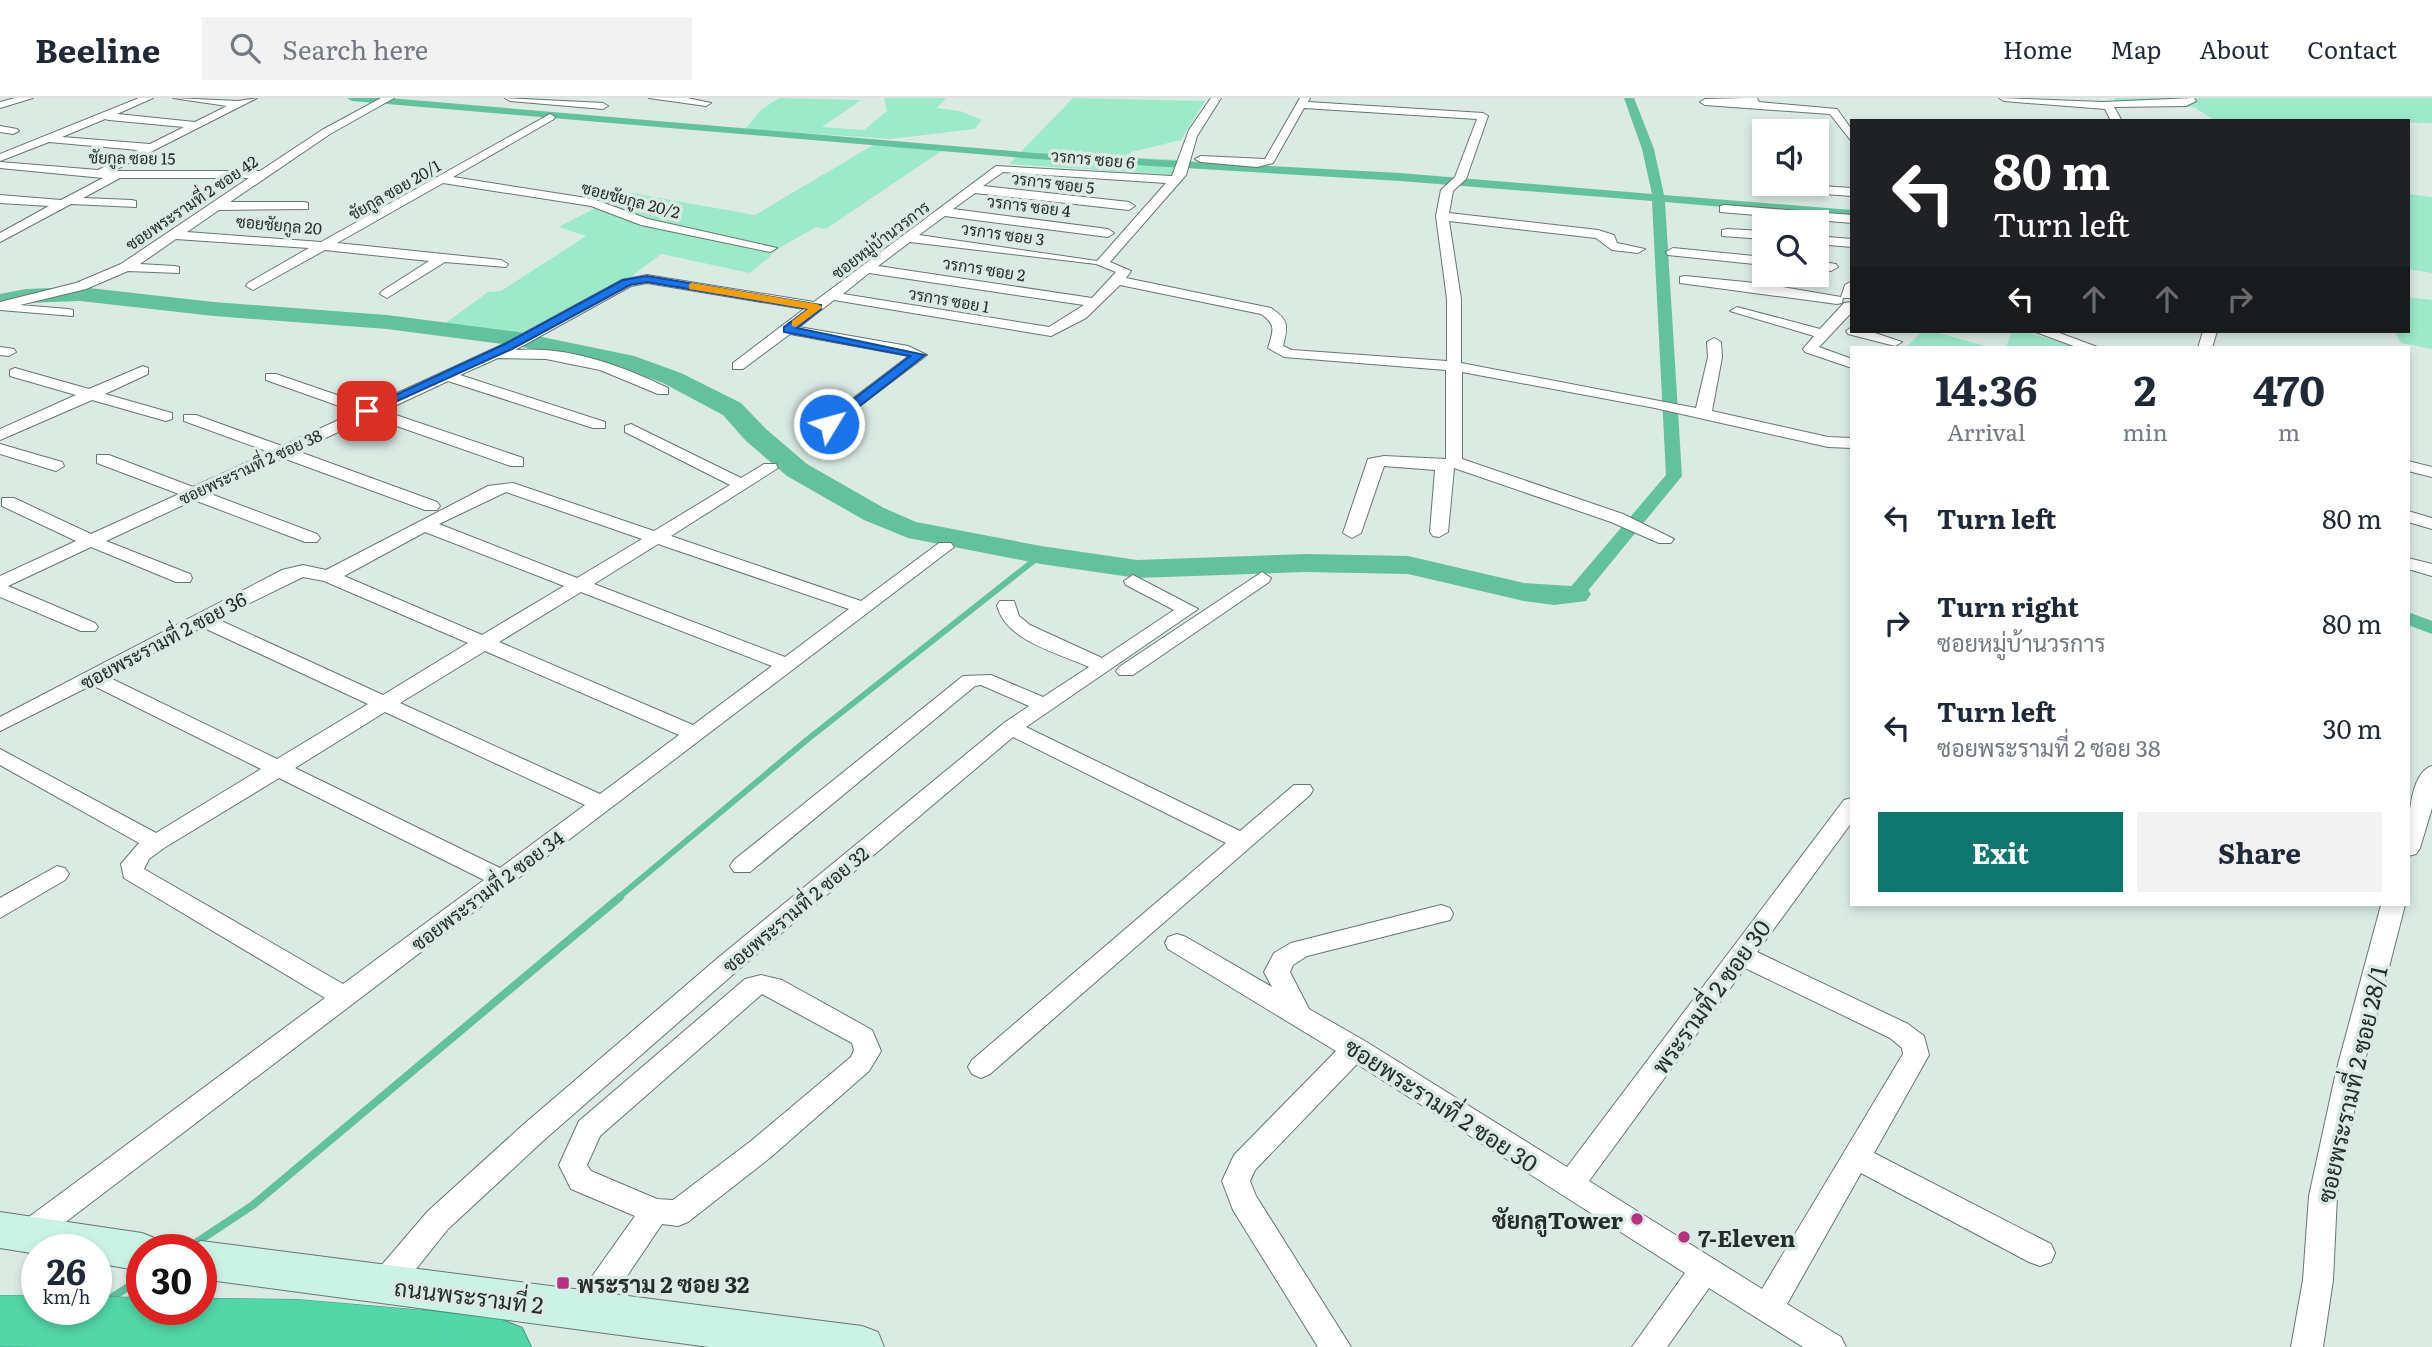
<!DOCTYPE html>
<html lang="en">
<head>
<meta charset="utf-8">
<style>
  body { margin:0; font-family:Literata,Sarabun,serif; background:#f2f2f3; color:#1f2937; height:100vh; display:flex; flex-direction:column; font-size:26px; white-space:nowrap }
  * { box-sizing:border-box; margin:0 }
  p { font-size:23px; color:#747a83 }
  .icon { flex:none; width:38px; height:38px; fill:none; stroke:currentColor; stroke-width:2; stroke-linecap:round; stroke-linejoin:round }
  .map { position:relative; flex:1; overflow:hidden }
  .sheet { position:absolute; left:1850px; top:248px; width:560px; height:560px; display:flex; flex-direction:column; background:#fff; border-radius:0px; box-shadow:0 4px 10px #0003 }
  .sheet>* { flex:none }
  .top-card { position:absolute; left:1850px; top:21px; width:560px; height:214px; border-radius:0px; box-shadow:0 4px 10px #0003; background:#202124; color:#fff; overflow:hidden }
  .tools { position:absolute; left:1752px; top:21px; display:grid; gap:14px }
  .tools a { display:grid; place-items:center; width:77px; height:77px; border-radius:0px; background:#fff; box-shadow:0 4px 10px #0003; font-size:35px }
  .speed { position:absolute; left:21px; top:1136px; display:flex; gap:14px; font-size:35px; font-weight:700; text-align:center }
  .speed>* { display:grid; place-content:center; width:91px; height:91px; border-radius:50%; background:#fff; box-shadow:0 4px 10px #0003; line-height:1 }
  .speed small { font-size:18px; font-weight:400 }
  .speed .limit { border:10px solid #d22; background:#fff; color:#111 }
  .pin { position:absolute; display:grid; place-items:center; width:60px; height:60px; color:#fff; margin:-30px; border-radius:14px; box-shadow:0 4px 10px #0006 }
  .me { position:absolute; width:77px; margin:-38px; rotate:53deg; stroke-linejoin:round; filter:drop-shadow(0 0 5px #0008) }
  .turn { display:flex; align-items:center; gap:24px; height:147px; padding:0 28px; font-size:32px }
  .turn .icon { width:91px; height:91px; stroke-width:2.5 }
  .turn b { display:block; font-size:49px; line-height:60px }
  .lanes { display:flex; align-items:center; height:66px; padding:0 28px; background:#0003; justify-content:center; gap:35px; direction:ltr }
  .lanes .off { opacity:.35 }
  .eta { display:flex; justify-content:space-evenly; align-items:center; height:119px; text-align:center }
  .eta b { font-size:42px; font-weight:700; line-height:49px }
  .button { display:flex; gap:14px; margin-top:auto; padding:14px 28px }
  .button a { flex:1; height:80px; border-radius:0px; background:#0f766e; color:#fff; font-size:28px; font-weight:700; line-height:80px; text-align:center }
  .button a+a { background:#f2f2f3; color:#1f2937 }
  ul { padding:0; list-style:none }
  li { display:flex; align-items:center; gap:21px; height:105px; padding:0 28px }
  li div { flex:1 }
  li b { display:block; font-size:26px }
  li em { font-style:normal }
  header { display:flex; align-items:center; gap:42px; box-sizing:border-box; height:98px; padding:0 35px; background:#fff; border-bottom:2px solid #e0e1e3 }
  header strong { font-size:33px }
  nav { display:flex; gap:38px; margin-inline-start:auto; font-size:24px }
  .search { width:490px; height:63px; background:#f2f2f3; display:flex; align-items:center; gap:18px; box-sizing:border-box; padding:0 24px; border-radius:0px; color:#747a83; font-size:26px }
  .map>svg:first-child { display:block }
</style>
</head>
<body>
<header>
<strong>Beeline</strong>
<div class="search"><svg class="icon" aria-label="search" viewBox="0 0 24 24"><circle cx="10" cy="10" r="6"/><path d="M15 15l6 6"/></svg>Search here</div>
<nav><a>Home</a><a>Map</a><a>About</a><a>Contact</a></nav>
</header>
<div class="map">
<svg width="2432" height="1249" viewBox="0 0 2432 1249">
  <rect width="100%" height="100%" fill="#dbebe4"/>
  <!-- green -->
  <path fill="#9ceaca" d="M779,0L861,2L822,29L864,32L887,13L884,0H946L937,10L960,13L982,22L975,31L891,41L745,31L761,12Z
    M1073,0L1205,3L1181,42L1131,54L1124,59L1182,62L1173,77L1009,66Z
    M2114,0H2432V25L2216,23L2194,9H2117Z
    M875,46L946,50L826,131L816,129L781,149L750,175L661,156L632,178L640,180L521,236L439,230L488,194L501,193L586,138L559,129L626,94L755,117Z
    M2408,96L2432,99V175L2408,171Z
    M2408,199L2432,202V251L2401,245L2394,233H2408Z
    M1923,233H1931L1992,250H1905Z
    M2012,233H2021L2082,250H2006Z"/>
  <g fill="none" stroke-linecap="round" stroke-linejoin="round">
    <!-- stream-far1 -->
    <path stroke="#63c19d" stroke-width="6" d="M618,800L808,641L1041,457"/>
    <!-- stream -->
    <path stroke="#63c19d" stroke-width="8" d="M185,1152L253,1107L620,799
      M105,1204L142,1180"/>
    <!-- canal -->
    <path fill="#63c19d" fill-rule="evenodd" d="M347,0H389L1035,55L1400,75L1652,96L1642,51L1624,0H1634L1654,51L1664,97L1852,112V120L1665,104L1682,378L1582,500H1568L1566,496L1568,492L1666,377L1652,103L1400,83L1035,61L352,3Z
      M2408,514L2432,523V536L2408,527Z"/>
    <!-- river -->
    <path fill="#63c19d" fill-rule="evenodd" d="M80,189L214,204L387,217L518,234L634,258L681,275L741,305L766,331L807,366L884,410L916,424L1041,448L1137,462L1305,456L1408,458L1524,485L1586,489L1591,496L1586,503L1554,507L1524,503L1408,476L1305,474L1137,480L1041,466L908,440L864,422L787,378L746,343L723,317L663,285L618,269L518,248L387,231L214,218L80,203L26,205L0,210V196L26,191Z"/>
    <defs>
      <path id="minor" d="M15,0H33L0,10V4Z
        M139,0H153L117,16L195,24L227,8L173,0L238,3L257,0L113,73H260L322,32L381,0H394L330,36L230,104H304L308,105V111L219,112L187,134L321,144L550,16L555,19L554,21L453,79L593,101L648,121L777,150L770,154L641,127L591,108L443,85L337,145L501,162L508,166L506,169L445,164L387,200L380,196L382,193L429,163L325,152L253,192L246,188L248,185L309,150L176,141L140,166L174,168L179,169V175L128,173L86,191L20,207L68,211L73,212V218L0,212V204L76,185L121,166L249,80H120L83,100L132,102L136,103V109L71,106L0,144V135L49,108L0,105V97L61,102L103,80L0,70V64L98,72L138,52L49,44L0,63V56ZM105,21L109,22L184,29L150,46L62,39Z
        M505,0L603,5L608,8L603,11L510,3Z
        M649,0H687L711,5L706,8Z
        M1211,0H1221L1197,38L1186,77L1110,164L1131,173L1126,180L1271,210C1289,222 1288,228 1283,248L1292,252L1447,263V201L1436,118L1441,92L1455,79L1477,21L1304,10L1273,65L1257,69L1201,64L1195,61L1201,58L1265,61L1300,0H1310L1308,4L1483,15L1488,18L1466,81L1453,93L1449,115L1598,132L1614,137L1617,145L1645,151L1638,155L1612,152L1596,140L1449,123L1461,201V265L1696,310L1708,259L1707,244L1714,240L1721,244L1722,259L1712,313L1828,339L1852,340V350L1828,349L1655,310L1462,274V361L1623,416L1674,441L1671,445H1659L1611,424L1454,370L1448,434L1439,439L1433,438L1430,434L1435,372L1384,368L1361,435L1352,440L1343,435L1368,361L1384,358L1446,361V272L1284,259L1268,250C1273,233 1277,227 1261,216L1120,187L1086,220L1051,238L834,202L799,229L908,248L927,257L829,331L823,329V323L909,258L790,236L743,271H733V265L804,211L647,185L631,188L515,252C569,248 620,267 668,290V296H658L600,272L546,261L498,260L460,277L605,324V330H593L448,283L384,313L523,360V368H511L371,319L297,353L437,404L440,408L437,412H425L283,360L208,395L317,436L320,440L317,444H305L194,402L106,443L190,476L192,480L190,484H176L91,449L8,488L95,525L98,529L95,533H81L0,499V478L76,443L2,408V400H14L91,436L179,396L97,365V357H109L193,389L269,354L184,323V317H196L282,348L356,314L266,282V276H276L369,308L504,246L622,182L647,177L814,204L996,68L1172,78L1189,32ZM1003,74L1166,85L1097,163L919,137L945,118L1108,139L1114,135L1108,131L953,111L975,95L1129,112L1135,108L1129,104L983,88ZM910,144L1096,166L1116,174L1092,200L878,168ZM869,175L1084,207L1049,229L843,196Z
        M1747,0H1757L1759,4L1837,11L1852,32V44L1830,16L1705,7L1700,4L1705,1Z
        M1999,0L2103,4L2194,0L2196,3L2186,8L2114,9L2122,23H2111L2105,11L2004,3Z
        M0,28L17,31L19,33L13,36L0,34Z
        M1759,84L1852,90V98L1755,91V85Z
        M1724,107L1852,117V125L1720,114V108Z
        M1727,131L1764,133V141L1722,138V132Z
        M1816,138L1852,141V149L1816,146Z
        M1673,150L1764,159V167L1668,157L1666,154Z
        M1816,163L1836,166L1838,169L1831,173L1816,171Z
        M1685,178L1765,186L1841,199L1845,187L1852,183V200H1843L1842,205L1837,206L1680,185V179Z
        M1852,204V214L1819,249L1852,261V270L1805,254L1803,251L1814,238L1730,213L1737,209L1820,231L1844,205Z
        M1852,229V233H1869L1902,244L1895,248L1848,236L1846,233Z
        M2033,233H2054L2100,250H2079Z
        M2203,233H2217L2212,250H2198Z
        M0,249L14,251L16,254L9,258L0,257Z
        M143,268L148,270V276L105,296L172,315V321L166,323L92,302L0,342V331L76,297L10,278V272L15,270L89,291Z
        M631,326L741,380L764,366H776L778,370L671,438L861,503L939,445H951L954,449L38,1145L28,1149L18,1145L13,1136L18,1127L325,900L124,780L121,766L139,745L0,667V651L156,735L261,671L92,587L0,633V619L282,472L303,467L326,472L488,388L513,385L654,433L730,387L625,334V328ZM506,394L642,441L577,480L439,426ZM425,434L564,488L482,537L344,478ZM658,446L849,511L785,559L594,486ZM303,479L324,483L468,545L383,597L217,521ZM581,494L772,568L693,627L499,544ZM202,529L368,606L277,661L108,579ZM485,553L679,637L600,696L400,605ZM385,614L585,707L500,770L295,670ZM279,680L484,782L343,886L144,771L149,761L164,750Z
        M0,346L62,364L64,368L56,373L0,356Z
        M2408,363L2432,369V379L2408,373Z
        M2408,413L2432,420V431L2408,424Z
        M2408,460L2432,466V478L2408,471Z
        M1262,474L1271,480L1269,484L1133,577H1119L1116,573L1119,569Z
        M1133,477L1198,511L1026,629L1240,733L1294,687H1310L1313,692L1310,697L990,976L981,980L972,976L968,969L972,962L1226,745L1013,639L737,873L544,1042L448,1131L396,1196L385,1200L374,1196L370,1186L374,1176L428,1113L524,1026L719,859L1004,625L1029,608L981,587L975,588L750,774H734L730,768L734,762L963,578L991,577L1043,599L1089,569C1059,555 1005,543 997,507L1000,503H1014L1019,518L1030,527L1102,560L1174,512L1126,487L1124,483Z
        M2432,668V710L2420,750L2416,756L2408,758C2408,736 2407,675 2432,668Z
        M1852,700V724L1757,854L1908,926L1924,938L1929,957L1874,1055L2051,1146L2055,1155L2051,1164L2040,1168L2029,1164L1861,1075L1787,1206L1841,1239L1846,1249H1803L1709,1190L1667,1249H1632L1685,1175L1357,966L1255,1072L1250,1083L1256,1098L1351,1249H1318L1233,1112L1222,1083L1234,1057L1336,953L1168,851L1165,845L1168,839L1177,836L1186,839L1272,889L1264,874L1274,855L1291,845L1441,807L1450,810L1453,816L1450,822L1307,858L1293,867L1290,874L1309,911L1365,943L1567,1069L1844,702ZM1745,870L1890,940L1902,950L1903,956L1762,1191L1589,1083Z
        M57,768L65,770L69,776L65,782L0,820V800Z
        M2381,807H2405L2362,974L2337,1098L2333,1182L2323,1249H2291L2303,1182L2309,1098L2336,974Z
        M761,877L782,882L872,932L881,953L869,973L771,1059L688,1124L678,1128L662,1126L598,1221L587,1225L576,1221L572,1211L576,1201L635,1118L571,1091L559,1067L579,1023L745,881ZM762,896L852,945L854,952L851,959L751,1043L673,1102L657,1101L591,1073L587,1067L600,1038Z"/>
      <path id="secondary" d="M0,1114L142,1135L157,1141L162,1152H142V1173L96,1165V1152H37V1156L0,1150Z
        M201,1143L862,1228L878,1234L884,1249H709L201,1181V1152H185Z"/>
      <path id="motorway" d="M423,1212L502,1222L522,1230L531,1249H399L394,1238L403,1219Z"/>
    </defs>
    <!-- minor casing -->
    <use href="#minor" stroke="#687670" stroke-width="2"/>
    <!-- secondary casing -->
    <use href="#secondary" stroke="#687670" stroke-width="2"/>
    <!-- motorway casing -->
    <use href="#motorway" stroke="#439a7c" stroke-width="2"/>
    <!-- minor -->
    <use href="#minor" fill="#fff" fill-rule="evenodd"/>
    <!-- secondary -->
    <use href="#secondary" fill="#cbf3e5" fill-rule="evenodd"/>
    <!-- motorway -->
    <use href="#motorway" fill="#53d6a8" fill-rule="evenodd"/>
    <defs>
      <path id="motorway-bridge" d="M0,1223L295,1227L423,1238"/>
    </defs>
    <!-- motorway-bridge casing -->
    <use href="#motorway-bridge" stroke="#439a7c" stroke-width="52" stroke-linecap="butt"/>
    <!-- motorway-bridge -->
    <use href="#motorway-bridge" stroke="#53d6a8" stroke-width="51"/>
  </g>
  <!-- route -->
  <path fill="#1a73e8" stroke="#114b97" stroke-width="2" d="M647,178L821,207V211L797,230L925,257L834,328H825V323L910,258L784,234V229L808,211L647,184L630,187L512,251L371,315L361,313L505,246L623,182Z"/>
  <!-- slow -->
  <path fill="#f59e0b" d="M692,185L817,206L823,209L796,229L792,228V223L808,211L689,191V186Z"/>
  <!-- markers -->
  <g fill="#b13382" stroke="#dbebe4" stroke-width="2.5">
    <circle cx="1637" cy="1121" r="7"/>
    <circle cx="1684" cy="1139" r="7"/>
    <rect x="556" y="1178" width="14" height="14" rx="3.5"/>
  </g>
  <g text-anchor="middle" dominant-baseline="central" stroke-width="7" stroke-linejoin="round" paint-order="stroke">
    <!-- far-street labels -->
    <g font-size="16" fill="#262c29" stroke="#dbebe4">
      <text transform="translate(132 59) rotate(1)">ชัยกูล ซอย 15</text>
      <text transform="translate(1093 60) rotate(5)">วรการ ซอย 6</text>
      <text transform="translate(1053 84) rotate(7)">วรการ ซอย 5</text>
      <text transform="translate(394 91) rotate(-30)">ชัยกูล ซอย 20/1</text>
      <text transform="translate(631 101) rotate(15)">ซอยชัยกูล 20/2</text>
      <text transform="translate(191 104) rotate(-34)">ซอยพระรามที่ 2 ซอย 42</text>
      <text transform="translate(1029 107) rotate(7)">วรการ ซอย 4</text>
      <text transform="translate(279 126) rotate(5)">ซอยชัยกูล 20</text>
      <text transform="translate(1003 135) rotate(8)">วรการ ซอย 3</text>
      <text transform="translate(880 141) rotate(-37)">ซอยหมู่บ้านวรการ</text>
      <text transform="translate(984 170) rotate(9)">วรการ ซอย 2</text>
      <text transform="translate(949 201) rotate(10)">วรการ ซอย 1</text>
      <text transform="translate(250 368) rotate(-25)">ซอยพระรามที่ 2 ซอย 38</text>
    </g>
    <!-- street labels -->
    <g font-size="19" fill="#262c29" stroke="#dbebe4">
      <text transform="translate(163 542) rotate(-28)">ซอยพระรามที่ 2 ซอย 36</text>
      <text transform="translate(487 792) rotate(-37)">ซอยพระรามที่ 2 ซอย 34</text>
      <text transform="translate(795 811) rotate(-40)">ซอยพระรามที่ 2 ซอย 32</text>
    </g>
    <!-- near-street labels -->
    <g font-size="23" fill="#262c29" stroke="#dbebe4">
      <text transform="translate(1710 898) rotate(-54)">พระรามที่ 2 ซอย 30</text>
      <text transform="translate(2351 986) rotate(-77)">ซอยพระรามที่ 2 ซอย 28/1</text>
      <text transform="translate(1442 1006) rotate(33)">ซอยพระรามที่ 2 ซอย 30</text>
      <text transform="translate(469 1197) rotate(7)">ถนนพระรามที่ 2</text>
    </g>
    <!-- near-poi labels -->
    <g font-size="23" font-weight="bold" fill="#262c29" stroke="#dbebe4" text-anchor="start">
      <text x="1623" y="1121" text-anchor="end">ชัยกลูTower</text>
      <text x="1698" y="1139">7-Eleven</text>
      <text x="577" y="1185">พระราม 2 ซอย 32</text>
    </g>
  </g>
</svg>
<div class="tools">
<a><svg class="icon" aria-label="sound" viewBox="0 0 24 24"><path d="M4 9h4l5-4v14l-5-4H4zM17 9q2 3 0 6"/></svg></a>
<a><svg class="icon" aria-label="search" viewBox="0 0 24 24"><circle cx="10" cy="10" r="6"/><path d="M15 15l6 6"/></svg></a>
</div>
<div class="speed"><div>26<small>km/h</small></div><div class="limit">30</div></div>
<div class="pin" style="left:367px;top:313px;background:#d93025"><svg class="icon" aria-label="arrive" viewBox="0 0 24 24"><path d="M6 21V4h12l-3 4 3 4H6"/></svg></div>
<svg class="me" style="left:829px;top:326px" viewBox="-20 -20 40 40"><circle r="17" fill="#1a73e8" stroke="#fff" stroke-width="3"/><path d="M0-11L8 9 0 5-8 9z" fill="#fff"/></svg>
<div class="top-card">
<div class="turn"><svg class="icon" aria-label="left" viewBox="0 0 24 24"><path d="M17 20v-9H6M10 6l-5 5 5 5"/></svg><div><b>80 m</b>Turn left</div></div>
<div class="lanes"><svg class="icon" aria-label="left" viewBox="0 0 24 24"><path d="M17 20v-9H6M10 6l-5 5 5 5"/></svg><svg class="icon off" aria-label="ahead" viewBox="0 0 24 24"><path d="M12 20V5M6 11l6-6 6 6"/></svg><svg class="icon off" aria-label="ahead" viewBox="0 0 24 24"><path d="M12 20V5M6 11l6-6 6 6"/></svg><svg class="icon off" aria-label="right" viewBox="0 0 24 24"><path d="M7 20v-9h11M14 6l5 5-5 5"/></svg></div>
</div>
<section class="sheet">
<div class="eta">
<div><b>14:36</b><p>Arrival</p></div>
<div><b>2</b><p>min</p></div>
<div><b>470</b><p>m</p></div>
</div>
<ul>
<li><svg class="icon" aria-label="left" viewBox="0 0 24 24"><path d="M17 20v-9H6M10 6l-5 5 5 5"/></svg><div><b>Turn left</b></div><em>80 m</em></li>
<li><svg class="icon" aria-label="right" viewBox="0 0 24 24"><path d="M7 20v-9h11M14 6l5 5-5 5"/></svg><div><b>Turn right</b><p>ซอยหมู่บ้านวรการ</p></div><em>80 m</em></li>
<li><svg class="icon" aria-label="left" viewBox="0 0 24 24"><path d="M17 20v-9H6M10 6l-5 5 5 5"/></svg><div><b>Turn left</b><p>ซอยพระรามที่ 2 ซอย 38</p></div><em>30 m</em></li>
</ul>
<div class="button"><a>Exit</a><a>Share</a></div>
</section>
</div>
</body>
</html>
